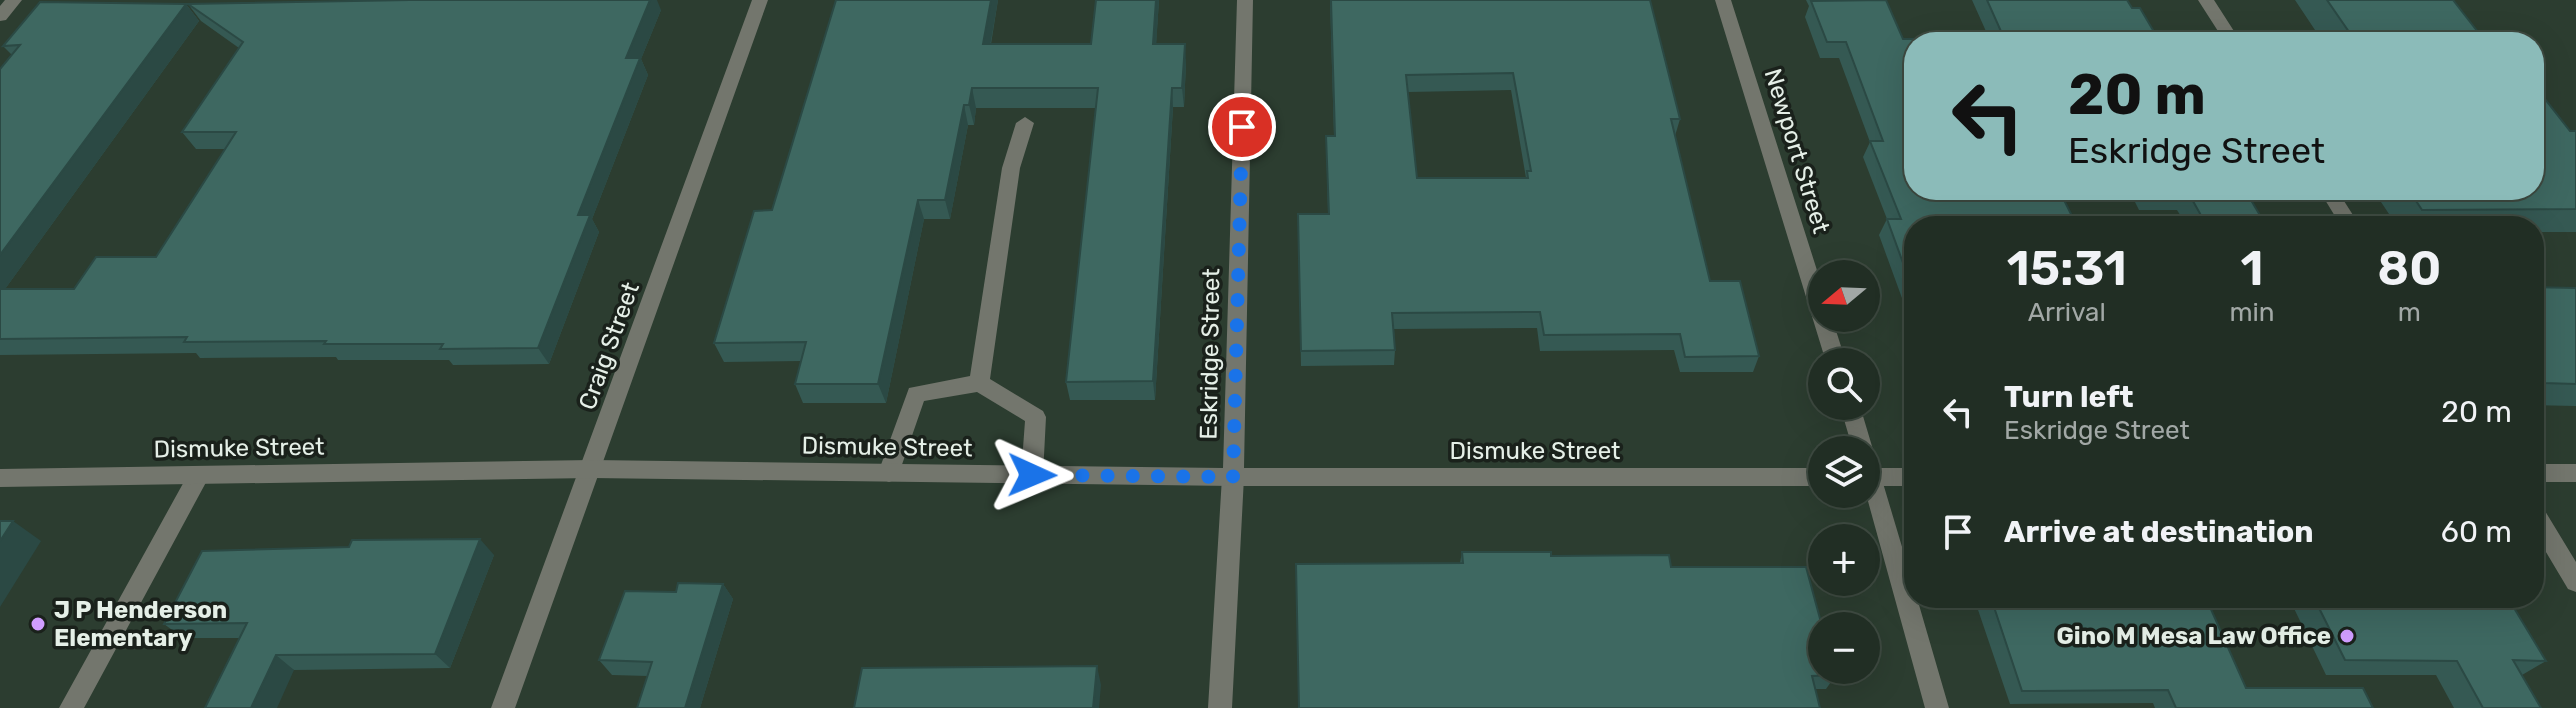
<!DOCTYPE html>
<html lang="en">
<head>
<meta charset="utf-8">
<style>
  body { margin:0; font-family:Rubik,sans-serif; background:#29362c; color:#f1f3f6; height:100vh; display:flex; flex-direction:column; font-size:30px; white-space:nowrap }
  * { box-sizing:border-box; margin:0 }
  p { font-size:26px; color:#a2a8a6 }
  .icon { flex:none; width:44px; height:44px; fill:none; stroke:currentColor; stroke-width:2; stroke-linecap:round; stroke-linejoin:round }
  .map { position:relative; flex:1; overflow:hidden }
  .drawer { position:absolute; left:1904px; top:216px; width:640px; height:392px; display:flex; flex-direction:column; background:#212e24; border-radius:32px; box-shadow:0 8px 32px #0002,0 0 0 2px #3e4a41 }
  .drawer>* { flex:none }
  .banner { position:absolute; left:1904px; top:32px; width:640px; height:168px; border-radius:32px; box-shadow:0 8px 32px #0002,0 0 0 2px #3e4a41; background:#8bbbb9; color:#111; overflow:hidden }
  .needle { width:52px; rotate:251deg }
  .tools { position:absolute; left:1808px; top:260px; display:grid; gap:16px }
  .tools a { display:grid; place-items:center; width:72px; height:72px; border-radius:50%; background:#212e24; box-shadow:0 8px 32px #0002,0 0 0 2px #3e4a41; font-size:40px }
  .pin { position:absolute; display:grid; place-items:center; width:68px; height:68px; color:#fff; margin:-34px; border:4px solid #fff; border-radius:50%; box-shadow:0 2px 8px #0007 }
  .me { position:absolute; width:88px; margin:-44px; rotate:91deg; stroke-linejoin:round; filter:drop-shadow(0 0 6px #0008) }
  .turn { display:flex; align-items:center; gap:28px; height:168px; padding:0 32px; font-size:36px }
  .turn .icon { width:104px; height:104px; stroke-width:2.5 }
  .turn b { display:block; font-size:56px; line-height:68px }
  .eta { display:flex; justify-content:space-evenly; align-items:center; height:136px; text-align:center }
  .eta b { font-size:48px; font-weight:600; line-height:56px }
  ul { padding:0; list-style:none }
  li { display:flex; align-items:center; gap:24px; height:120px; padding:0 32px }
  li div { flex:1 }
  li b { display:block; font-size:30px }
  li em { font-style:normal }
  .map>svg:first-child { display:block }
</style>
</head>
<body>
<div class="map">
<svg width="2576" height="708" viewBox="0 0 2576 708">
  <rect width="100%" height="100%" fill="#2c3d30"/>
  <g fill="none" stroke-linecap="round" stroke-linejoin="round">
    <!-- service -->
    <path fill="#73766d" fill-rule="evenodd" d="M1025,117L1034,123L1020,168L990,379L1043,411L1046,417L1043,475L1040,481L1032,484L1024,481L1021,475L1025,421L977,392L924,401L897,479L889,482L881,479L878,473L909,388L970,376L1002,168L1016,123Z"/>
    <!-- minor -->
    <path fill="#73766d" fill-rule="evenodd" d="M5,0H22L6,20L0,21V6Z
      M752,0H768L515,708H491Z
      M1715,0H1731L1822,286V318H1832L1846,362H1826Z
      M2198,0H2214L2241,42H2225Z
      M2319,190H2337L2360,226H2341Z
      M1840,406H1860L1914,587V598H1917L1949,708H1925L1866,494V450H1853Z
      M199,466L207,469L210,475L84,708H59L191,469Z
      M1233,468L1241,471L1244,477L1232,708H1208L1222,477L1225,471Z
      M2534,504L2542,506L2576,562V592L2568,589L2534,532Z"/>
    <!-- tertiary -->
    <path fill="#73766d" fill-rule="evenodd" d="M1237,0H1253L1244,468H1822V486H1233L592,478L0,487V469L592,460L1223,468Z
      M2534,464H2576V482H2534Z
      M1866,468H1914V486H1866Z"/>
  </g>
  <!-- wall -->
  <path fill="#355953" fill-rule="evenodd" d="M836,0H998L991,44H1091L1096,0H1159L1156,44L1186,63L1184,107H1173L1155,400H1070L1066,382L1096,108H976L974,125H968L950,219H924L886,403H803L795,384L801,361L724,362L714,343L772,210Z
    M1330,0H1650L1680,119L1675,136L1710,281L1759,356L1753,372H1680L1674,350L1540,351L1537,328L1394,329L1395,350L1394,365L1301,366L1298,214H1328L1326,136H1334ZM1511,90L1526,178H1417L1408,92Z
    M1806,0H1886L1903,39L1989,38L1972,0H2127L1914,226V331L1879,235L1887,219L1863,157L1870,142L1839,58H1820L1805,17L1809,6Z
    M2295,0H2453L2485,41L2500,42H2323Z
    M186,4L199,21L5,289H74L156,257L225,149H196L182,132L239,48L201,21L188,4L661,10L641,59L648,75L592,219L599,232L549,364L453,365L449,360H338L336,357L200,358L196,353L0,355V69L12,55L3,46Z
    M2570,131H2576V232H2534V226H2397L2373,190H2534Z
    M2129,190H2245L2261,217L2278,226H2187L2177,210H2139Z
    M2534,287L2576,288V406L2534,405Z
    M1462,552L1551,556L1671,567L1836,675L1826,689H1815L1460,563Z
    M494,555L450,668L294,670L240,638H183L164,624Z
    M723,584L733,599L700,708H637L648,676L612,675L599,660L676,592Z
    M1974,598H2206L2246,688L2373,708H2155L2153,703L2010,704Z
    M2289,598H2508L2546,661L2522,675L2541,708H2454L2436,675H2326Z"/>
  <!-- shaded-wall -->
  <path fill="#2b4944" d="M650,0H657L661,10L641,59L648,75L592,219L599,232L549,364L538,348L626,58Z
    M991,0H998L987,64L983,44Z
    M1156,0H1159L1155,64L1153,44Z
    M186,4L199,21L0,296V255Z
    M1185,44L1186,63L1184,107L1182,88Z
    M972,88L976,108L974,125L969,105Z
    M1172,88L1173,107L1155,400L1153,381Z
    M964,105L968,125L950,219L945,200Z
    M918,200L924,219L886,403L878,384Z
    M13,521L41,541L0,607V541Z
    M480,539L494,555L450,668L435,654Z
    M723,584L733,599L700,708H685Z
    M276,655L294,670L277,708H251Z
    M1097,666L1101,685L1099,708H1093Z"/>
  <!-- building -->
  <path fill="#3e6861" stroke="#2b4944" stroke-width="2" fill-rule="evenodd" d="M410,0H650L626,58H640L578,215H590L538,348L440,349L443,344H324L326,341L184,342L187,337L0,339V289H74L96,257H156L236,132H182L243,42L188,4Z
    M836,0H991L983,44H1091L1096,0H1156L1153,44H1185L1182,88H1172L1153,381L1066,382L1098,88H972L969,105H964L945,200H918L878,384H795L806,342L714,343L754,211L772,210Z
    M1331,0H1650L1680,119H1671L1710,281H1740L1759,356L1685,357L1680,334L1544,335L1540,312L1392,313L1395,350L1301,351L1298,214H1329L1326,136H1335ZM1513,73L1531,171H1527L1528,178H1417L1406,75Z
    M1886,0L1903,39L2004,38L1987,0H2127L2132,8H2140L2160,42H1914V190H2059L2077,226H1914V293L1887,219H1901L1870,141H1883L1846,42H1827L1811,1Z
    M2327,0H2453L2485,41L2500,42H2356Z
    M40,2L186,4L0,255V69L20,45L3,46Z
    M2534,85L2570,131H2576V209L2422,210L2409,190H2534Z
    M2148,190H2245L2261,217H2273L2278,226H2207L2189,194H2150Z
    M2534,287L2576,288V384L2543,383L2534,370Z
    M0,521H13L0,541Z
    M480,539L435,654L276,655L251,708H205L247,623L164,624L202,551L349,547L352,540Z
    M1462,552H1551V556L1669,555L1671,567H1806L1822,626V670H1834L1836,675L1812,676L1820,708H1299L1296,564L1463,563Z
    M678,583L723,584L685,708H637L652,662L599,660L625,591L676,592Z
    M1991,598H2206L2246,688H2363L2373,708H2176L2168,690L2022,691Z
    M2314,598H2508L2546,661L2513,660L2541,708H2483L2457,661L2345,660Z
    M1097,666L1093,708H854L862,668Z"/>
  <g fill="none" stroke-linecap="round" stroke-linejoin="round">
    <!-- route -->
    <path stroke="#1a73e8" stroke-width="14" stroke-dasharray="0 25.2" d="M1032,475L1233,477L1242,127"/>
  </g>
  <!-- markers -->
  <g fill="#d09dff" stroke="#1a211b" stroke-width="3">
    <circle cx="38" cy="624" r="8"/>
    <circle cx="2347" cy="636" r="8"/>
  </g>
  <g text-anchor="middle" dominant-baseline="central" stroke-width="7" stroke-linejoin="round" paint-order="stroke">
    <!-- street labels -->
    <g font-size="24" fill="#e5efe7" stroke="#1a211b">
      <text transform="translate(1797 151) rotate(73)">Newport Street</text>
      <text transform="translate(609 346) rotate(-70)">Craig Street</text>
      <text transform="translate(1210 354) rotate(-89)">Eskridge Street</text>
      <text transform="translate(887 447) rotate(1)">Dismuke Street</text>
      <text transform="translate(239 448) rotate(-1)">Dismuke Street</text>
      <text x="1535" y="451">Dismuke Street</text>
    </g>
    <!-- poi labels -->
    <g font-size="24" font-weight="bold" fill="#e5efe7" stroke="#1a211b" text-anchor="start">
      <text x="54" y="610">J P Henderson<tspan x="54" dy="28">Elementary</tspan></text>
      <text x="2331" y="636" text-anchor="end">Gino M Mesa Law Office</text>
    </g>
  </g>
</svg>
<div class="tools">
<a><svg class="needle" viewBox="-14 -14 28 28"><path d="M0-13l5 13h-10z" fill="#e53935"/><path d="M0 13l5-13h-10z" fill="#a2a8a6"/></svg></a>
<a><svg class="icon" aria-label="search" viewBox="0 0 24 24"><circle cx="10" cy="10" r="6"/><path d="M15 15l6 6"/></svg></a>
<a><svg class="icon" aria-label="layers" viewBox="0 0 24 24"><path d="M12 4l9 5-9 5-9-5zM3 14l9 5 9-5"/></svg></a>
<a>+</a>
<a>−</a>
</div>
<div class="pin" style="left:1242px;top:127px;background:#d93025"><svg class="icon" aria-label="arrive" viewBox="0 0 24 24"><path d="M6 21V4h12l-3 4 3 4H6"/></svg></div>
<svg class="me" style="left:1032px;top:475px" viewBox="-20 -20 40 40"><path d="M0-17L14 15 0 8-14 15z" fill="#1a73e8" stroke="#fff" stroke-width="4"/></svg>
<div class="banner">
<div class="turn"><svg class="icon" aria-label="left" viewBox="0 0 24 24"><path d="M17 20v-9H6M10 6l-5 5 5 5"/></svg><div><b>20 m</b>Eskridge Street</div></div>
</div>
<section class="drawer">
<div class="eta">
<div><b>15:31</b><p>Arrival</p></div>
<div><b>1</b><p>min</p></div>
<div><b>80</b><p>m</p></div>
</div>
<ul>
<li><svg class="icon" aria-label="left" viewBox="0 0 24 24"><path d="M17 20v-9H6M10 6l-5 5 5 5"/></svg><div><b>Turn left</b><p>Eskridge Street</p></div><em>20 m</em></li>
<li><svg class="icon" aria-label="arrive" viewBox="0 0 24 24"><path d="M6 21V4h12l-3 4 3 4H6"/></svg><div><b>Arrive at destination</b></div><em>60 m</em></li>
</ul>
</section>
</div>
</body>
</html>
